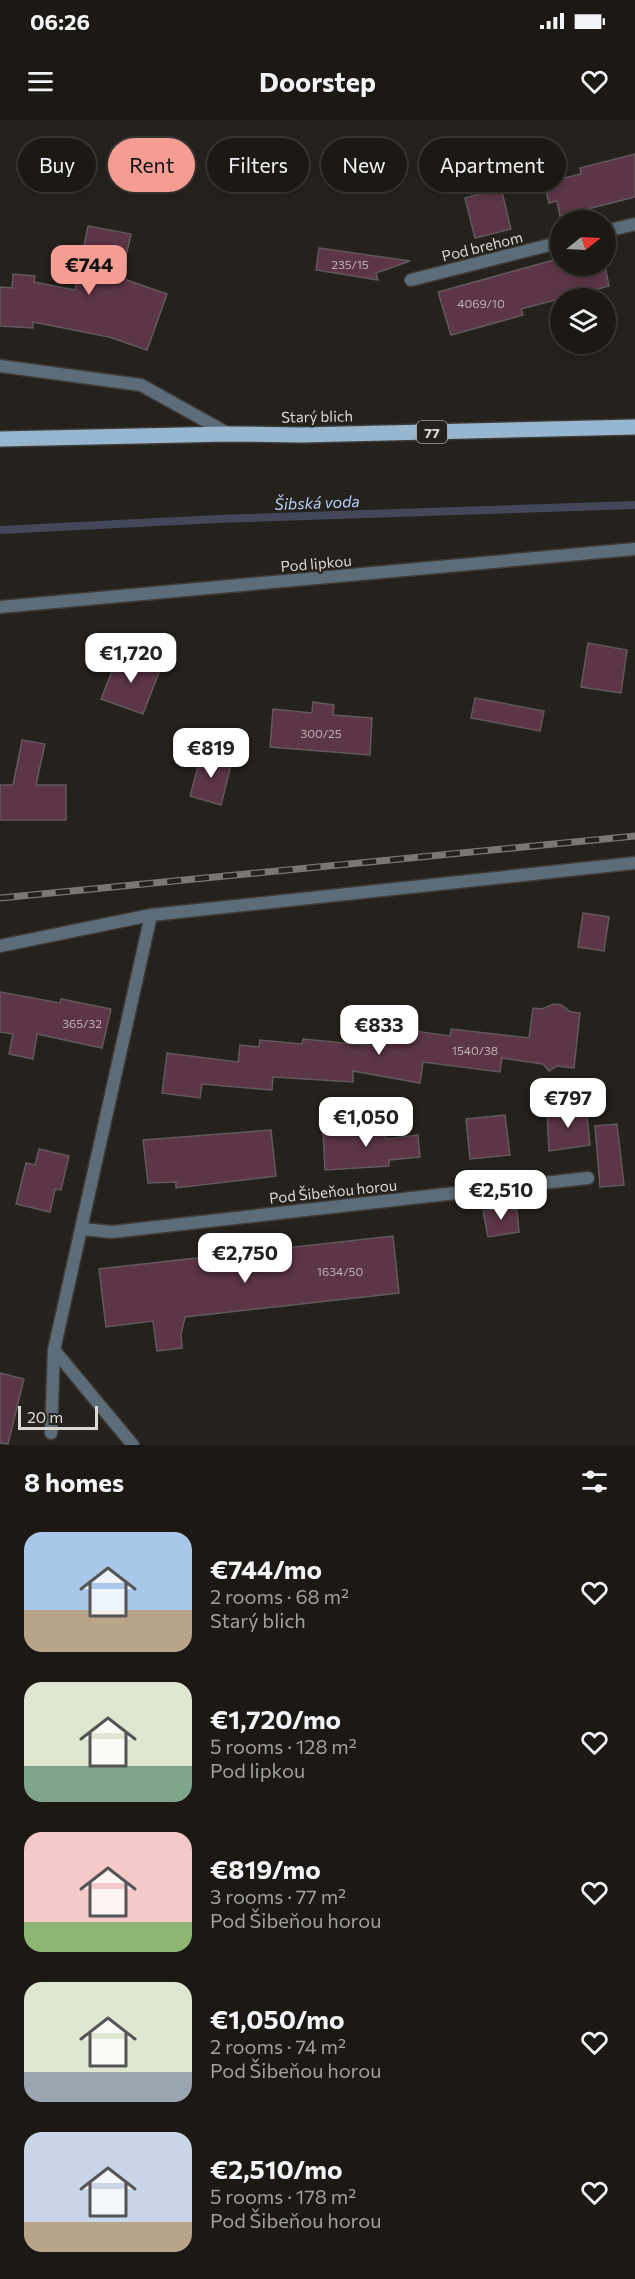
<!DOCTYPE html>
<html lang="en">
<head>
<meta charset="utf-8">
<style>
  :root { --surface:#1c1915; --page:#292622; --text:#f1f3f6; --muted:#a0a0a0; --line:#3a3834; --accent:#f59c93 }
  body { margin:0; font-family:Commissioner,sans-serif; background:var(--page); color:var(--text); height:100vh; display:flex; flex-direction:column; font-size:22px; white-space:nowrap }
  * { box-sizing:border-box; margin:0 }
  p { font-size:20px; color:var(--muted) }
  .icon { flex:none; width:33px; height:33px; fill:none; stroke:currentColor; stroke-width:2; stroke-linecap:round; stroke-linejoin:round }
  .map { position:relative; height:1325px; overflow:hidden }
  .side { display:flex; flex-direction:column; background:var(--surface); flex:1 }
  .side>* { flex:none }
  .top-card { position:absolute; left:18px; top:18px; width:600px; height:54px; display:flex; gap:12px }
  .needle { width:39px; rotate:72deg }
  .buttons { position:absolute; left:550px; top:90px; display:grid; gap:12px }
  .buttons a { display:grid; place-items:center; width:66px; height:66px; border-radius:50%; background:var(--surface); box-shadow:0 3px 9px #0003,0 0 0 2px var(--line); font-size:30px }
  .scale { position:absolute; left:18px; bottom:15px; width:80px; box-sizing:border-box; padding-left:6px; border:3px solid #dbd9d5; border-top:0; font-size:16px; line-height:21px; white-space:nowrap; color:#dbd9d5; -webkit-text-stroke:4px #25211c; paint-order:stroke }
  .price { position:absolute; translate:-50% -51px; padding:0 14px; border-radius:12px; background:#fff; color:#222; font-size:20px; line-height:39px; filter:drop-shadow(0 2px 3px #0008) }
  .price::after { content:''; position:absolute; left:50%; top:36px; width:18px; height:14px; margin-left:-9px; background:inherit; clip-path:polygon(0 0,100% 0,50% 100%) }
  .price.on { background:var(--accent); color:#111 }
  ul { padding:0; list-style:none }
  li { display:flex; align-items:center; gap:18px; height:150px; padding:0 24px }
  li span { display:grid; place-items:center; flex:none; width:168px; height:120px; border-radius:18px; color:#555 }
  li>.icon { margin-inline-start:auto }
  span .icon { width:72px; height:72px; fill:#fffc; stroke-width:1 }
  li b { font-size:26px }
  h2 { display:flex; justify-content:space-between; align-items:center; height:72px; padding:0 24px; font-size:26px }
  .pill { padding:0 21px; border-radius:27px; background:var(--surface); box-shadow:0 3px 9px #0003,0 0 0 2px var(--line); font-size:21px; line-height:54px }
  .pill.on { background:var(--accent); color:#111 }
  .status { display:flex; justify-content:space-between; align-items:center; height:42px; padding:0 30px; background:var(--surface); direction:ltr }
  .status svg { height:16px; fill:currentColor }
  header { display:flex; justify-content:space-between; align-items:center; height:78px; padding:0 24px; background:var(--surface); font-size:27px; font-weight:700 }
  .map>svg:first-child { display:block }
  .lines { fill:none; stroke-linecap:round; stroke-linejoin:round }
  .stream { stroke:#42485a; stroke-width:8 }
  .building { fill:#5c3546; stroke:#61595c; stroke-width:1.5 }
  .lane-casing { stroke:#3e3b36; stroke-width:15 }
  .street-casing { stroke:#3e3b36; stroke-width:15 }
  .primary-casing { stroke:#3e3b36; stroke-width:18 }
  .lane { stroke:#5d6c79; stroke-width:12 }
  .street { stroke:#5d6c79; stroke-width:12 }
  .primary { stroke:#97b7d1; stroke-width:15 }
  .rail-casing { stroke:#7b7873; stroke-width:7 }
  .rail { stroke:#25211c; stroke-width:4.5; stroke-dasharray:14; stroke-linecap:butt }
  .labels { text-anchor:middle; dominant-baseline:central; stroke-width:4.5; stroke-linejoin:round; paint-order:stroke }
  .number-label { font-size:12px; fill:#bbb0b1 }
  .shield { fill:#25211c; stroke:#a4a29e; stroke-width:1.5 }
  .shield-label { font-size:14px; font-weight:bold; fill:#dbd9d5 }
  .street-label { font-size:15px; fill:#dbd9d5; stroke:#25211c }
  .water-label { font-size:16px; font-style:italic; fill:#b3d0fe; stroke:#25211c }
</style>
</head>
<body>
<div class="status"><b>06:26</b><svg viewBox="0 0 49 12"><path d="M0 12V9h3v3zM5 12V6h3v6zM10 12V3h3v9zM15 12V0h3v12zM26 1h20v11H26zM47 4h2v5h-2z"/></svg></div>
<header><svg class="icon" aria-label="menu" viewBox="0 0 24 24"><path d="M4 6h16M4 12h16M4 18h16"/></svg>Doorstep<svg class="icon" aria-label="heart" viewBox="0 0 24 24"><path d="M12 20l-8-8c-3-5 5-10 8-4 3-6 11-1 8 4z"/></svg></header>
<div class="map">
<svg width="635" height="1325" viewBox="0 0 635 1325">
  <rect width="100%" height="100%" fill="#25211c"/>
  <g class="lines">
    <path class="stream" d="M0,410L217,399L635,385"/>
  </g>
  <g class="building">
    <path d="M635,34V77L560,96L557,81L549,83L544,63L581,54L580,48Z"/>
    <path d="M531,35L539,65L512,72L504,42Z"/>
    <path d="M501,68L511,109L475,118L465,78Z"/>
    <path d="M88,106L131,114L121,158L167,174L147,230L109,217L33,202V208L0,206V167L12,168L13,154L35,156L34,162L75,170Z"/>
    <path d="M319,128L410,141L376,153L378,160L316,150Z"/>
    <path d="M561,138V146H605L609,166L521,189L523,195L451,215L438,172Z"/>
    <path d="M588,523L627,530L621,573L581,567Z"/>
    <path d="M119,534L160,550L143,594L101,579Z"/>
    <path d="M475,578L544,591L540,611L471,598Z"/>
    <path d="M313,582L334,585L333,595L372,598L370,635L270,627L273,589L312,593Z"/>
    <path d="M22,620L45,624L36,665H66V700H0V665H13Z"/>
    <path d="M202,632L232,641L221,685L190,676Z"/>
    <path d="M583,793L609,797L604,831L578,827Z"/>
    <path d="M0,872L60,883L61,879L111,889L102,928L37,914L33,939L9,934L13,914L0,912Z"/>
    <path d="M554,884L561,885L571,892L580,893L574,948L557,946L549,951L543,944L502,938L500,952L423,942L420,963L353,951V962L273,957L272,970L202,964L200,978L162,973L167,933L238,942L240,925L259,927L260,920L302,924L303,919L377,926L380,906L450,916L451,909L529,918L533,888L542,889Z"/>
    <path d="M586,987L590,1025L549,1031L547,991Z"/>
    <path d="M505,995L510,1035L470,1039L466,999Z"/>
    <path d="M385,1004L386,1019L418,1015L420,1037L389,1040V1046L325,1050L323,1013L338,1011L337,1008Z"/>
    <path d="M617,1004L624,1065L600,1067L595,1006Z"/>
    <path d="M271,1010L276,1056L176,1068V1062L148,1063L143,1020Z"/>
    <path d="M39,1029L69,1036L61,1070L55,1069L50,1092L16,1084L26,1043L35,1045Z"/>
    <path d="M511,1086L512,1090H517L519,1112L488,1117L483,1091Z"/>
    <path d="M393,1116L399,1173L185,1197L181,1214L182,1228L157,1231L153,1201L106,1207L99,1149Z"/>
    <path d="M0,1253L24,1259L8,1324L0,1323Z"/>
  </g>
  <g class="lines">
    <g class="lane-casing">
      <g id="lane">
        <path d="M0,246L141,265L229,314"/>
        <path d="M54,1230L133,1325"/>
      </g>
    </g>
    <g class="street-casing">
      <g id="street">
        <path d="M606,111L635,104"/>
        <path d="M411,160L561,122"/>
        <path d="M0,487L635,429"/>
        <path d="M0,826L151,795L635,743"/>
        <path d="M82,1109L112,1112L588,1058"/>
        <path d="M51,1313L54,1230L151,795"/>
      </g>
    </g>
    <g class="primary-casing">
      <path id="primary" d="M0,319L229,314L302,315L635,307"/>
    </g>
    <use href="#lane" class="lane"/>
    <use href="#street" class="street"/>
    <use href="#primary" class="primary"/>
    <g class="rail-casing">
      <path id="rail" d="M0,778L635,716"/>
    </g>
    <use href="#rail" class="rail"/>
  </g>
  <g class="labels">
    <g class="number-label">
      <text x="350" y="144">235/15</text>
      <text x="481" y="183">4069/10</text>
      <text x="321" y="613">300/25</text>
      <text x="82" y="903">365/32</text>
      <text x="475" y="930">1540/38</text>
      <text x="340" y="1151">1634/50</text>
    </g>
    <rect class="shield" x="417" y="301" width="30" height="22" rx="4.5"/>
    <g class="shield-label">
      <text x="432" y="312">77</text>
    </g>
    <g class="street-label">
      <text transform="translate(482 126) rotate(-14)">Pod brehom</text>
      <text transform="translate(317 296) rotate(-1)">Starý blich</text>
      <text transform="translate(316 443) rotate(-5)">Pod lipkou</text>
      <text transform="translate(333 1071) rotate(-6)">Pod Šibeňou horou</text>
    </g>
    <g class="water-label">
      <text transform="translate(317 382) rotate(-2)">Šibská voda</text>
    </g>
  </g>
</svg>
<div class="buttons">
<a><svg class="needle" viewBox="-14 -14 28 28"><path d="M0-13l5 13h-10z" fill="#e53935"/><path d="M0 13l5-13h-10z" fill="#a0a0a0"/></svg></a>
<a><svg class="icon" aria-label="layers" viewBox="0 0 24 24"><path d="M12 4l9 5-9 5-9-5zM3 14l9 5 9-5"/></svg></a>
</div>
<div class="scale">20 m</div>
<b class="price on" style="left:89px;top:176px">€744</b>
<b class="price" style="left:131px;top:564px">€1,720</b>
<b class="price" style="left:211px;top:659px">€819</b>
<b class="price" style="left:379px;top:936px">€833</b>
<b class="price" style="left:568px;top:1009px">€797</b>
<b class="price" style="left:366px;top:1028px">€1,050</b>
<b class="price" style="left:501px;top:1101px">€2,510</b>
<b class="price" style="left:245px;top:1164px">€2,750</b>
<div class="top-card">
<a class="pill">Buy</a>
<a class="pill on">Rent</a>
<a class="pill">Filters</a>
<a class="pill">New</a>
<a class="pill">Apartment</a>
</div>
</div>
<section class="side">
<h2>8 homes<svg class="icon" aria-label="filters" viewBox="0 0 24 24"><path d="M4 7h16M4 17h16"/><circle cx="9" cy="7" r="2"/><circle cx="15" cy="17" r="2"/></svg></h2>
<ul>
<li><span style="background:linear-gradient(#a9c7e8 65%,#b9a48a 0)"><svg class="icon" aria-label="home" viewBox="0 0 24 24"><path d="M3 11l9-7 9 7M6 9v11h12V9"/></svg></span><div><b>€744/mo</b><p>2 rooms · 68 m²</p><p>Starý blich</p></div><svg class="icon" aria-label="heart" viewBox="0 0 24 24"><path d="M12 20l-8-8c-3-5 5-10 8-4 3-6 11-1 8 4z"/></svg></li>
<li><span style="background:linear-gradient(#dfe7d0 70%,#7fa58c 0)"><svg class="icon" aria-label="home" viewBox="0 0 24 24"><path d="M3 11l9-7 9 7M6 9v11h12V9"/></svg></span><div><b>€1,720/mo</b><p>5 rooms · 128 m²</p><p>Pod lipkou</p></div><svg class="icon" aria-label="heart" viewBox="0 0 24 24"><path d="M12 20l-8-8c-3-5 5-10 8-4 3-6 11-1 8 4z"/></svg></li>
<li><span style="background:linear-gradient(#f6c9c9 75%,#8fb573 0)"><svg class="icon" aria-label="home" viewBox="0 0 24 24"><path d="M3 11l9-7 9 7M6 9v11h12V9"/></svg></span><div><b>€819/mo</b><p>3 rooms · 77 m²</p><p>Pod Šibeňou horou</p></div><svg class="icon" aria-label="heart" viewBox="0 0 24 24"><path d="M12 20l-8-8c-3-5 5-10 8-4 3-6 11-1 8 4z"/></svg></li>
<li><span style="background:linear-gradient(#dfe7d0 75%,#9aa5b1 0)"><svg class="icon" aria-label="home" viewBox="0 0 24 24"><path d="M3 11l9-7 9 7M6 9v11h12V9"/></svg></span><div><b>€1,050/mo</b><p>2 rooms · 74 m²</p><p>Pod Šibeňou horou</p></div><svg class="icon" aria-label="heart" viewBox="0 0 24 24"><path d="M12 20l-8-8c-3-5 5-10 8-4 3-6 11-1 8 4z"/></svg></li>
<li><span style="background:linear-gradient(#c9d6e8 75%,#b9a48a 0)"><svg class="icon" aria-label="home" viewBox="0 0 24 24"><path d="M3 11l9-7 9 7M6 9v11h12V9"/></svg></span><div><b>€2,510/mo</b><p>5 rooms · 178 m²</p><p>Pod Šibeňou horou</p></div><svg class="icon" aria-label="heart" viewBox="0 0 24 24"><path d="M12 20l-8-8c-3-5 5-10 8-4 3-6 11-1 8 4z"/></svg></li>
</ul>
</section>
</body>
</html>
